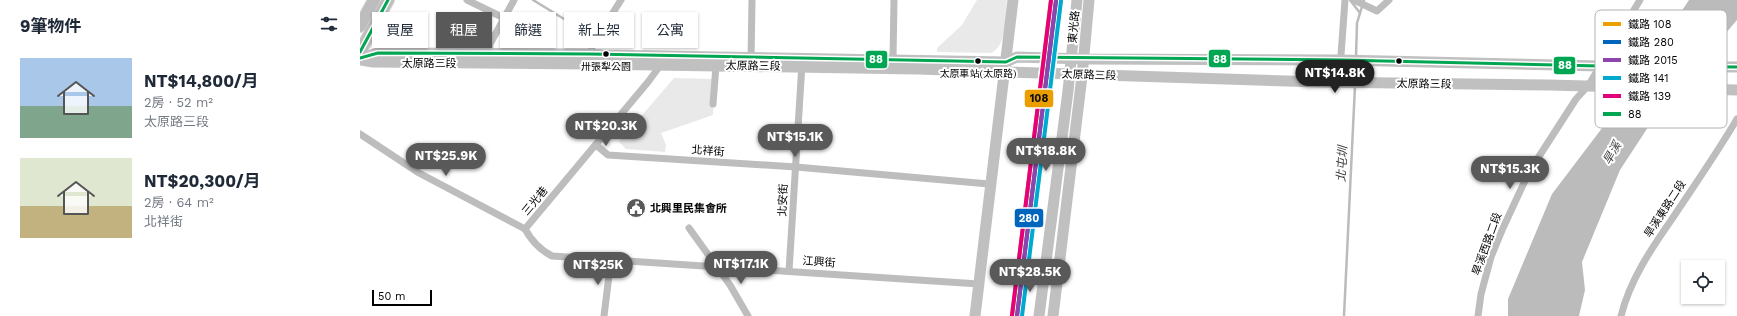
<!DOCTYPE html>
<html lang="zh-TW">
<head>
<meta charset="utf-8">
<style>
  :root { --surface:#fff; --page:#f6f6f7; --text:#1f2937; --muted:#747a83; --accent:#595959 }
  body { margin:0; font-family:"Work Sans","Noto Sans TC",sans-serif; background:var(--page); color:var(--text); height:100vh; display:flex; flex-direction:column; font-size:15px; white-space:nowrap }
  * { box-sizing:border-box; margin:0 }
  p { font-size:13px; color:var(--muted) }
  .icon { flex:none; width:22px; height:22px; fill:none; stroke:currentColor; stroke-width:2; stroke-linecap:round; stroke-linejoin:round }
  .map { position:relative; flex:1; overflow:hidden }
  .details { display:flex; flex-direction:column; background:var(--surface); width:360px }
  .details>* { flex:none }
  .guide { position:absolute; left:12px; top:12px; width:380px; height:36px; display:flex; gap:8px }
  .controls { position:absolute; left:1321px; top:260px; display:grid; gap:8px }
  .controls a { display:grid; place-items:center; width:44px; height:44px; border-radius:0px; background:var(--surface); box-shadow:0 1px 3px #0004; font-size:20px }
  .scale { position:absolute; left:12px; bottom:10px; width:60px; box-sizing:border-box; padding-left:4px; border:2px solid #000; border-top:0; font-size:11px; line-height:14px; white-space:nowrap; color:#000; -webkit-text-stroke:3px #fff; paint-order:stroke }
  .price { position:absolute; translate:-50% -34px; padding:0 9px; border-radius:14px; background:var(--accent); color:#fff; font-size:13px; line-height:26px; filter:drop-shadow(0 1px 2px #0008) }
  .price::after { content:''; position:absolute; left:50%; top:24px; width:12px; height:9px; margin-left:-6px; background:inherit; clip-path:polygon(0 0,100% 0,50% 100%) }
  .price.active { background:#222; color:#fff }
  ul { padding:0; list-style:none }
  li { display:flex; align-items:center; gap:12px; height:100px; padding:0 20px }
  li span { display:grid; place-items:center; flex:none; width:112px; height:80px; border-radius:0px; color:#555 }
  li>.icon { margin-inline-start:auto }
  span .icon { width:48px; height:48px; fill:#fffc; stroke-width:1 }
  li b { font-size:17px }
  h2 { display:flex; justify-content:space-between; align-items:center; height:48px; padding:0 20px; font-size:17px }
  .chip { padding:0 14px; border-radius:0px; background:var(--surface); box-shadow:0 1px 3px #0004; font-size:14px; line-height:36px }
  .chip.active { background:var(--accent); color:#fff }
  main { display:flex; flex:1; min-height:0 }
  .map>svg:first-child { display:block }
  .green { fill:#e9e9e9 }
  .water { fill:#bbb }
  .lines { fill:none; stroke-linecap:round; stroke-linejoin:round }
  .stream { stroke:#bbb; stroke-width:2.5 }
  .primary-casing { stroke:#dbdbdb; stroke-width:14 }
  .street { stroke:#bdbdbd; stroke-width:7 }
  .secondary { stroke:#c0c0c0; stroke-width:11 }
  .primary { stroke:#bdbdbd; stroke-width:12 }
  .bus-1-casing { stroke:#fff; stroke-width:6 }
  .bus-1 { stroke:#00a651; stroke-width:3 }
  .rail-1-casing { stroke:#fff; stroke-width:7 }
  .rail-2-casing { stroke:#fff; stroke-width:7 }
  .rail-3-casing { stroke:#fff; stroke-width:7 }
  .rail-4-casing { stroke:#fff; stroke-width:7 }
  .rail-5-casing { stroke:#fff; stroke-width:7 }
  .rail-1 { stroke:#eb9e00; stroke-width:4 }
  .rail-2 { stroke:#0065bd; stroke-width:4 }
  .rail-3 { stroke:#8e44ad; stroke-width:4 }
  .rail-4 { stroke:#00a9ce; stroke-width:4 }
  .rail-5 { stroke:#e5007d; stroke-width:4 }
  .bus-dot { fill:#000; stroke:#fff; stroke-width:1.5 }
  .labels { text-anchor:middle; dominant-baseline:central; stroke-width:4; stroke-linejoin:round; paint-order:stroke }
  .bus-label { font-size:10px; fill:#000; stroke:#fff }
  .street-label { font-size:11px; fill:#000; stroke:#fff }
  .poi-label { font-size:11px; font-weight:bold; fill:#000; stroke:#fff; text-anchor:start }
  .water-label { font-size:12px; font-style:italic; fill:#3f3f3f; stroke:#fff }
  .key { fill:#fff; stroke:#b2b2b2; stroke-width:1 }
  .key-label { font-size:11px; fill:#000 }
  .line-badge { stroke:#fff; stroke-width:1.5 }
  .badge-label { font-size:11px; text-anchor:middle; font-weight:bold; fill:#fff }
  .pale-badge-label { font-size:11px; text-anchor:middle; font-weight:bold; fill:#111 }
</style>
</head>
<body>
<main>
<section class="details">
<h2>9筆物件<svg class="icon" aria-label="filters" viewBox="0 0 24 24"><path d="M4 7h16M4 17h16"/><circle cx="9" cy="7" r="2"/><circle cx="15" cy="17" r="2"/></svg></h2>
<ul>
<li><span style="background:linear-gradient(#a9c7e8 60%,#7fa58c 0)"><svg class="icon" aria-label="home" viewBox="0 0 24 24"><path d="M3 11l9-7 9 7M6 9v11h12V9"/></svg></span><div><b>NT$14,800/月</b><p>2房 · 52 m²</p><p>太原路三段</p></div></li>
<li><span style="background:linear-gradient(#dfe7d0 60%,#c2b280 0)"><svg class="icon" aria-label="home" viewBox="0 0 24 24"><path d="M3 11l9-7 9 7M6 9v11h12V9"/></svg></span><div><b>NT$20,300/月</b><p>2房 · 64 m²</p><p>北祥街</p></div></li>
</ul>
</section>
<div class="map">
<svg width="1377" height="316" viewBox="0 0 1377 316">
  <rect width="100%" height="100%" fill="#fff"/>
  <g class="green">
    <path d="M617,0H647C645,17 648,45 631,53L577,52V48L602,25Z"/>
    <path d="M314,78L355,79L353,115L301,133L306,145L305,152L266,149L259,142Z"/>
  </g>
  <path class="water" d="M1329,0H1377V20L1296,115L1260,170L1222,262L1225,290L1219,316H1148V299L1192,194L1255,111Z"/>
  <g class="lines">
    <g class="stream">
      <path d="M173,0L209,22L218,44"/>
      <path d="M990,0L1000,13"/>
      <path d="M996,57L997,23L1004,0"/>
      <path d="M995,79L996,64"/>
      <path d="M984,316L995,86"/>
    </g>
    <g class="primary-casing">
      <g id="primary">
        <path d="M0,26L14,0"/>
        <path d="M0,52L28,0"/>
      </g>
    </g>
    <g class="street">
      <path d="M107,0L144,18"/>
      <path d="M994,0L1017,11L1029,0"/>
      <path d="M129,54L130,44L154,0"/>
      <path d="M230,57L232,46L261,0"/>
      <path d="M533,59L534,0"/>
      <path d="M391,62L392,0"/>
      <path d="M979,82L985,0"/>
      <path d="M353,104L356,66"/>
      <path d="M0,134L59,173L165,229"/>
      <path d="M236,145L248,155L436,167L629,184"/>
      <path d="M329,228L370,285L388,316"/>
      <path d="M165,229C171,240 180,250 192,256L619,284"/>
      <path d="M165,229L288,82L302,63"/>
      <path d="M429,271L442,64"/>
      <path d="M244,316L251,259"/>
      <path d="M1118,316L1121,294L1131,257L1143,228L1169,172L1216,99L1228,86L1280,0"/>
      <path d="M1261,316C1270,280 1291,249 1312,219C1334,186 1357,153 1377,119"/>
    </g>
    <g class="secondary">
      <path d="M0,58L18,53L230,54L243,55L646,62L657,57L724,59L980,60L1240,66L1377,67"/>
      <path d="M0,60L13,62L230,64L558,69L960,82L1189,85L1377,90"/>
      <path d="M615,316L653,0"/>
      <path d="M679,316L708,91L717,0"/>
      <path d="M693,316L722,76L729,0"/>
    </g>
    <use href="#primary" class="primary"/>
    <g class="bus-1-casing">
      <g id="bus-1">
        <path d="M0,52L28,0"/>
        <path d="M0,58L18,53L230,54L646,62L657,57L980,60L1240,66L1377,67"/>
      </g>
    </g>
    <use href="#bus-1" class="bus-1"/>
    <g class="rail-1-casing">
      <path id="rail-1" d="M652,316L691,0"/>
    </g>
    <g class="rail-2-casing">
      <path id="rail-2" d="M657,316L696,1"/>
    </g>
    <g class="rail-3-casing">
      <path id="rail-3" d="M657,316L696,0"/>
    </g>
    <g class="rail-4-casing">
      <path id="rail-4" d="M662,316L701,1"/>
    </g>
    <g class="rail-5-casing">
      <path id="rail-5" d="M652,315L691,0"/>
    </g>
    <use href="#rail-1" class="rail-1"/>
    <use href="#rail-2" class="rail-2"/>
    <use href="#rail-3" class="rail-3"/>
    <use href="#rail-4" class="rail-4"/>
    <use href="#rail-5" class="rail-5"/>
  </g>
  <defs>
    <g id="civic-disc" transform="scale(1)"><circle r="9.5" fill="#595959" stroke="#fff"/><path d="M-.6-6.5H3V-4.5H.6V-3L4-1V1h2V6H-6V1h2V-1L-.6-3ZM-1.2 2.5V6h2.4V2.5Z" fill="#fff"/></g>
  </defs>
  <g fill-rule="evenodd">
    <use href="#civic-disc" x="276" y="208"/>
  </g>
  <g class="bus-dot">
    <circle cx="246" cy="54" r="3.5"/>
    <circle cx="618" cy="61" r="3.5"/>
    <circle cx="1039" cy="61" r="3.5"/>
  </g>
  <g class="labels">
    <g class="bus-label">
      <text x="246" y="66">卅張犁公園</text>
      <text x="618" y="73">太原車站(太原路)</text>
    </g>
    <g class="street-label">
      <text transform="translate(714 27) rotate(-85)">東光路</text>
      <text x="69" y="63">太原路三段</text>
      <text transform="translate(393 66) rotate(1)">太原路三段</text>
      <text transform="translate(729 75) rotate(2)">太原路三段</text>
      <text transform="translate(1064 84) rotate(1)">太原路三段</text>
      <text transform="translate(348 151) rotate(4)">北祥街</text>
      <text transform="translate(423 200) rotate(-87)">北安街</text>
      <text transform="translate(175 201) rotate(-50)">三光巷</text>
      <text transform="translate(1305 209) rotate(-57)">旱溪東路二段</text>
      <text transform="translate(1127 244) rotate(-70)">旱溪西路二段</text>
      <text transform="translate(459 262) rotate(4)">江興街</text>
    </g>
    <g class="poi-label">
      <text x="290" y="208">北興里民集會所</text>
    </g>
    <g class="water-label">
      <text transform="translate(1252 153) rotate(-60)">旱溪</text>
      <text transform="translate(982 164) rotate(-87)">北屯圳</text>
    </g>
  </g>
  <rect x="1235" y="10" width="132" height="118" rx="6" class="key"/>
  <rect x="1243" y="22" width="18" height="4" fill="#eb9e00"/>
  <rect x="1243" y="40" width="18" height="4" fill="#0065bd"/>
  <rect x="1243" y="58" width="18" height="4" fill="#8e44ad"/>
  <rect x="1243" y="76" width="18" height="4" fill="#00a9ce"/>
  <rect x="1243" y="94" width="18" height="4" fill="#e5007d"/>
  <rect x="1243" y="112" width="18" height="4" fill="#00a651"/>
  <g class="key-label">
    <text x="1268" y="28">鐵路 108</text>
    <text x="1268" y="46">鐵路 280</text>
    <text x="1268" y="64">鐵路 2015</text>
    <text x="1268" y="82">鐵路 141</text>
    <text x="1268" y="100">鐵路 139</text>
    <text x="1268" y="118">88</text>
  </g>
  <g class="line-badge">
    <rect x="848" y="49" width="23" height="19" rx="4" fill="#00a651"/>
    <rect x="505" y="50" width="23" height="19" rx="4" fill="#00a651"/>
    <rect x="1193" y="56" width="23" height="19" rx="4" fill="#00a651"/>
    <rect x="664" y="89" width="30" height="19" rx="4" fill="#eb9e00"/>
    <rect x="654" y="208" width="30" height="20" rx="4" fill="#0065bd"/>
  </g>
  <g class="badge-label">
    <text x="860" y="63">88</text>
    <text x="516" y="63">88</text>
    <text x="1205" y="69">88</text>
    <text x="669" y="222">280</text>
  </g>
  <g class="pale-badge-label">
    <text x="679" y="102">108</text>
  </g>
</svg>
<div class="controls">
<a><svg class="icon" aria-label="locate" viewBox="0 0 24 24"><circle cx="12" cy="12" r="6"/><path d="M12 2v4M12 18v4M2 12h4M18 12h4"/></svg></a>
</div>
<div class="scale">50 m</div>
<b class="price active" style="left:975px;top:94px">NT$14.8K</b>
<b class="price" style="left:246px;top:147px">NT$20.3K</b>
<b class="price" style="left:435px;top:158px">NT$15.1K</b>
<b class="price" style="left:686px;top:172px">NT$18.8K</b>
<b class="price" style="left:86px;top:177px">NT$25.9K</b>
<b class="price" style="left:1150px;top:190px">NT$15.3K</b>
<b class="price" style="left:381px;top:285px">NT$17.1K</b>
<b class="price" style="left:238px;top:286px">NT$25K</b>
<b class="price" style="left:670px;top:293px">NT$28.5K</b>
<div class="guide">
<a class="chip">買屋</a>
<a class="chip active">租屋</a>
<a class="chip">篩選</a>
<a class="chip">新上架</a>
<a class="chip">公寓</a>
</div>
</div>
</main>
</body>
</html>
